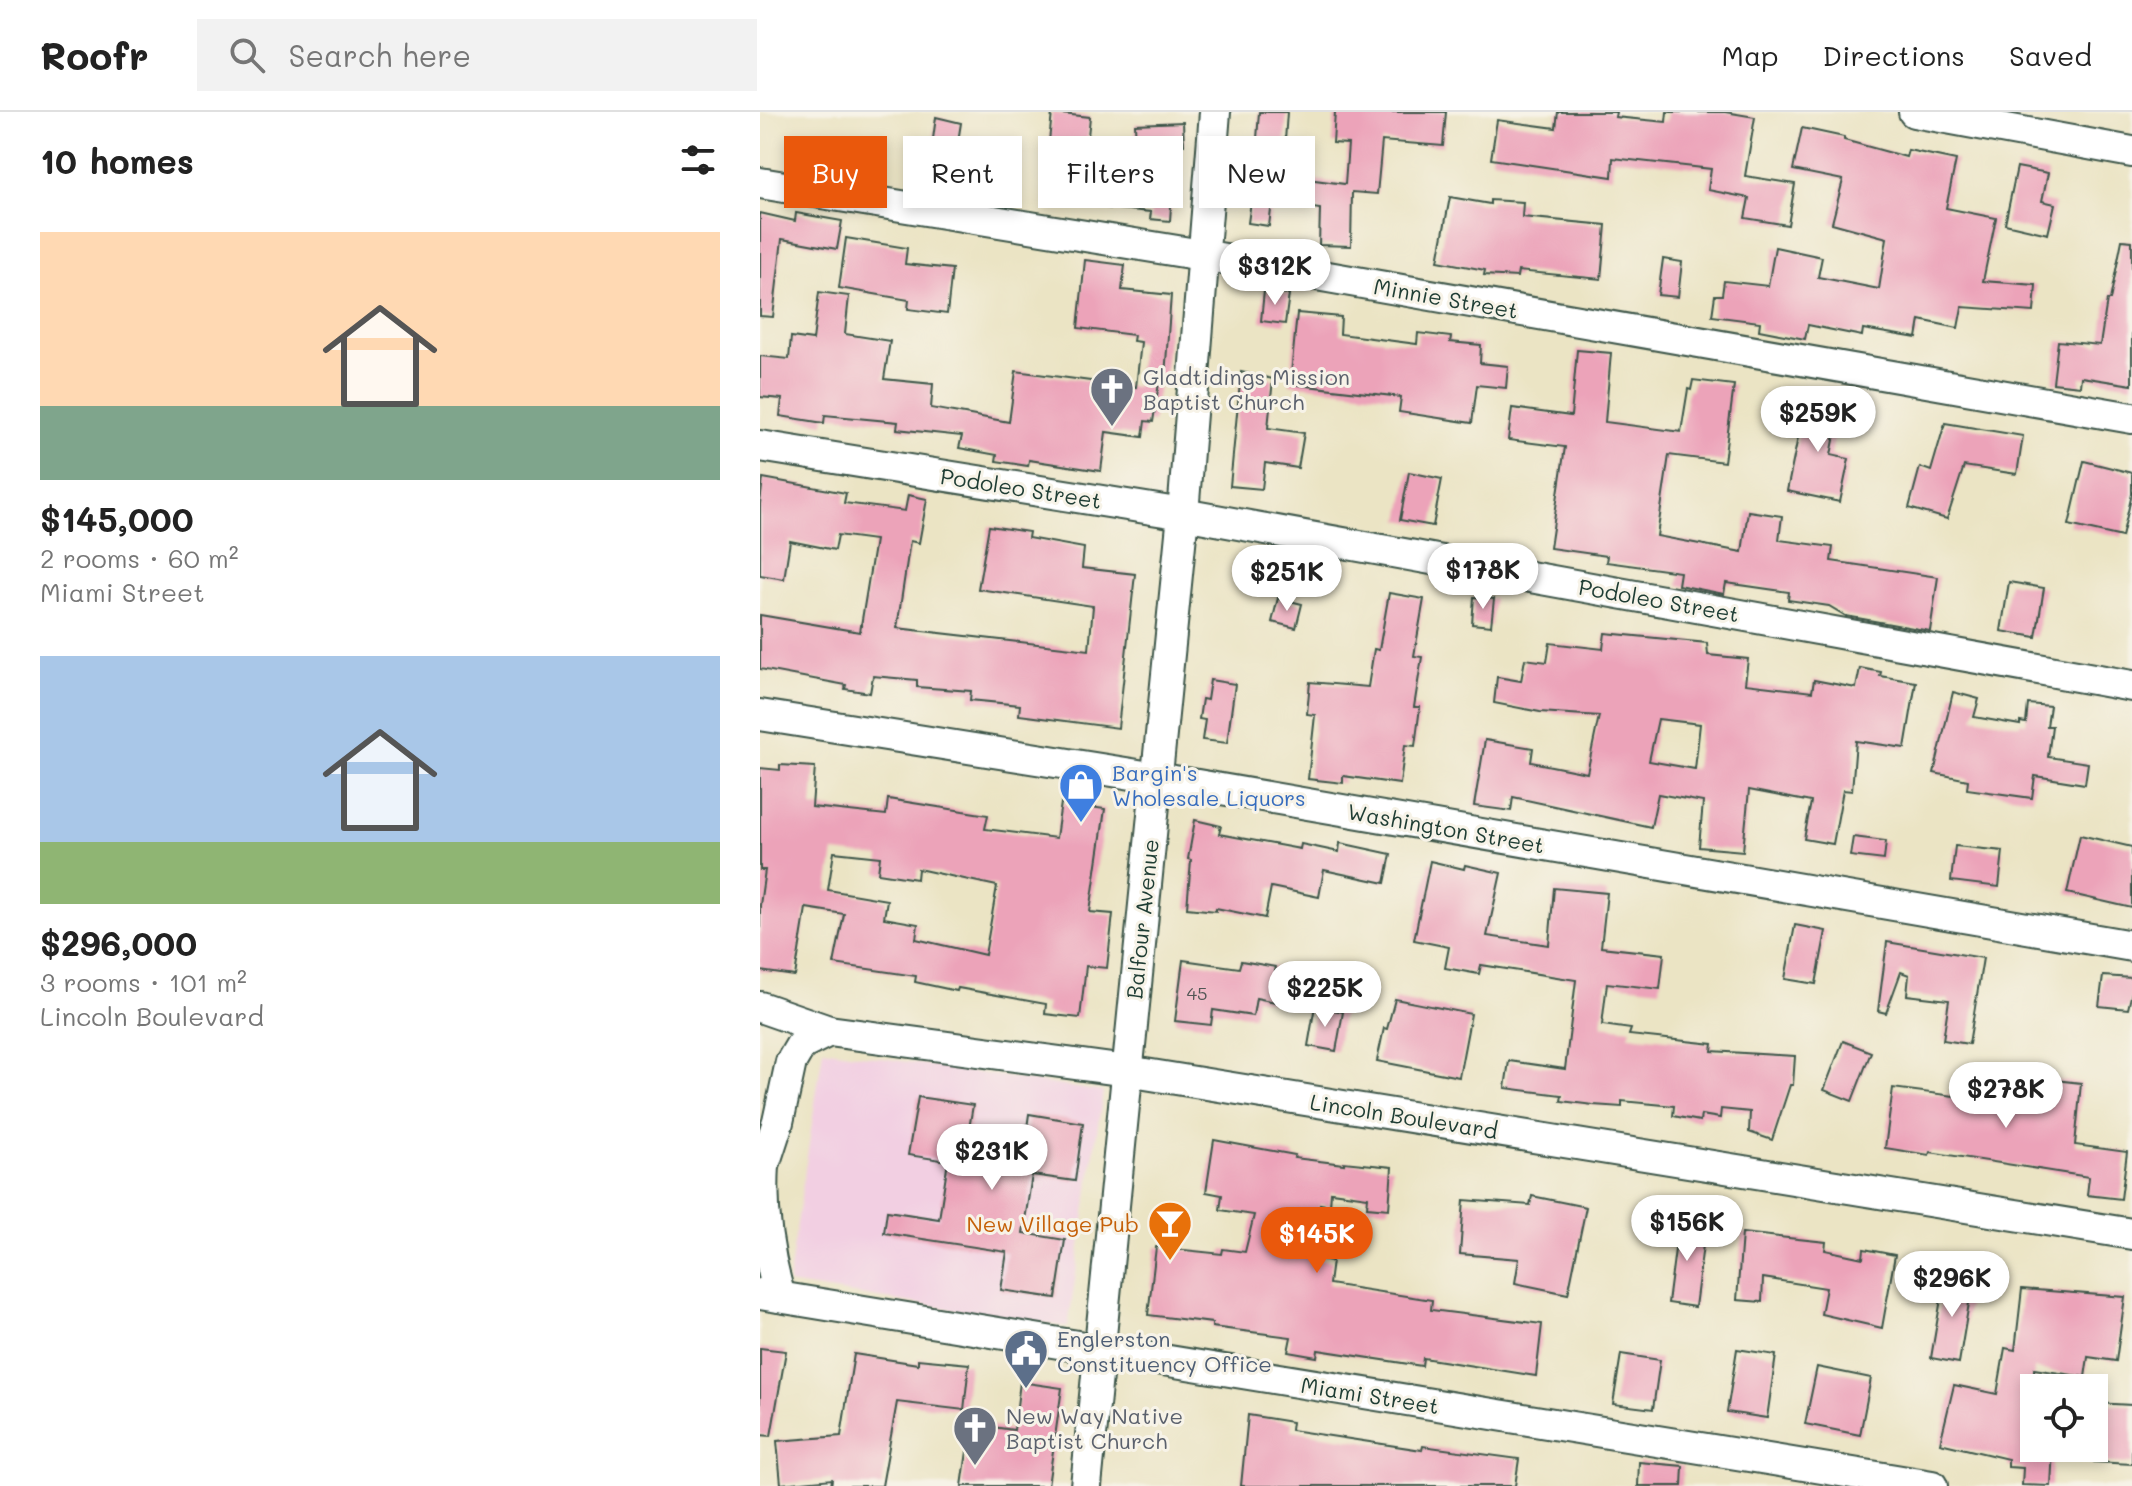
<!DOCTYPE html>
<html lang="en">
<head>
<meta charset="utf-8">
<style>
  :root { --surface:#fff; --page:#f2f2f2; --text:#222; --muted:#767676; --line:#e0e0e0; --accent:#ea580c }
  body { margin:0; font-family:Mali,sans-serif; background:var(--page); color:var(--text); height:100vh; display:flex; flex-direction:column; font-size:30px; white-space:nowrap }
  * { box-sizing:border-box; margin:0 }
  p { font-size:26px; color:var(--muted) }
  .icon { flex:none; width:44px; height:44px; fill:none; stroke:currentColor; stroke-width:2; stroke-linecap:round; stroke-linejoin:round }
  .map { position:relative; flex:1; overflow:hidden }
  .details { display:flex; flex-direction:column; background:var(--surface); width:760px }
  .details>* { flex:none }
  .hud { position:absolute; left:24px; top:24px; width:760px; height:72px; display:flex; gap:16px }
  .fabs { position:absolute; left:1260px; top:1262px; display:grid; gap:16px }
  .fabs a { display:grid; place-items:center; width:88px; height:88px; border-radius:0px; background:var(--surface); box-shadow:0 4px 12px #0003; font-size:40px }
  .price { position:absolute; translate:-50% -68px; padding:0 18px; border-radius:28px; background:#fff; color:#222; font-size:26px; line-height:52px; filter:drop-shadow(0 2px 4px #0008) }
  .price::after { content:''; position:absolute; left:50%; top:48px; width:24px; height:18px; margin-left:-12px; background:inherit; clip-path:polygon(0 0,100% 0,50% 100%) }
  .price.selected { background:var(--accent); color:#fff }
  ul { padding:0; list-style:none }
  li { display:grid; align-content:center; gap:16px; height:424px; padding:0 40px }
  li span { display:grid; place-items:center; height:248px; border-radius:0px; color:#555 }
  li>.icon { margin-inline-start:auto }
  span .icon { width:144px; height:144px; fill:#fffc; stroke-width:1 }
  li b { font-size:34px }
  h2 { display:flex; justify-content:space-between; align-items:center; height:96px; padding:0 40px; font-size:34px }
  .pill { padding:0 28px; border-radius:0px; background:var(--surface); box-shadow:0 4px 12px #0003; font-size:28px; line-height:72px }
  .pill.selected { background:var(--accent); color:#fff }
  header { display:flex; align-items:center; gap:48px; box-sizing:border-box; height:112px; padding:0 40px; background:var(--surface); border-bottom:2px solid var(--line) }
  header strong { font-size:38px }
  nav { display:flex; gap:44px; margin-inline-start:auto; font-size:28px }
  .search { width:560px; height:72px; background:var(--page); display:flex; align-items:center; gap:20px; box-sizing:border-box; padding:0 28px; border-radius:0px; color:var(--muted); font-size:30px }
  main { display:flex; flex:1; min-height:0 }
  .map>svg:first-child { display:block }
  .built { fill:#f2cfe2 }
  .building { fill:#eca3b9; fill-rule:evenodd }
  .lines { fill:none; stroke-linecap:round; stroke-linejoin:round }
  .minor-casing { stroke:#3e564a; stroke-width:34 }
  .minor { stroke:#fff; stroke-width:30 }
  .labels { text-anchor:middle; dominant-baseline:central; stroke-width:6; stroke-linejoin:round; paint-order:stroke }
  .number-label { font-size:18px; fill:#525655 }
  .street-label { font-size:22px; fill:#1f3d34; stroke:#f7f3e8 }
  .worship-label { font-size:22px; fill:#5b616d; stroke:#f7f3e8; text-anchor:start }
  .shop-label { font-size:22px; fill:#366cbe; stroke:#f7f3e8; text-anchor:start }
  .food-label { font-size:22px; fill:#c56008; stroke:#f7f3e8; text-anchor:end }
  .service-label { font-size:22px; fill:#4e5e75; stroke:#f7f3e8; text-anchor:start }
</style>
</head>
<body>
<header>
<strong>Roofr</strong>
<div class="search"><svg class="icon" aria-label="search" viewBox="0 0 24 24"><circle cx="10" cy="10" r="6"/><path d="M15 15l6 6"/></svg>Search here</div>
<nav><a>Map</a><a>Directions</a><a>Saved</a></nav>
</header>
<main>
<section class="details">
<h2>10 homes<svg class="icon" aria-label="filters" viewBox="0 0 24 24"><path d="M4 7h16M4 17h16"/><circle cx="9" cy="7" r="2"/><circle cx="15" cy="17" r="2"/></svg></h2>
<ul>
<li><span style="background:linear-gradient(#ffd9b3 70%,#7fa58c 0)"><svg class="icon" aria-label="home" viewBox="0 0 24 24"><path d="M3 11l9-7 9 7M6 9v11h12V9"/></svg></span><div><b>$145,000</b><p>2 rooms · 60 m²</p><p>Miami Street</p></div></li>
<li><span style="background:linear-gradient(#a9c7e8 75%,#8fb573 0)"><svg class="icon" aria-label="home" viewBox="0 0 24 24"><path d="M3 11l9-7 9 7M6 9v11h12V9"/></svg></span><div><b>$296,000</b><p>3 rooms · 101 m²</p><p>Lincoln Boulevard</p></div></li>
</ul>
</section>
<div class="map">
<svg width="1372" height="1374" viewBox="0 0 1372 1374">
  <rect width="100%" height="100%" fill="#f7f3e8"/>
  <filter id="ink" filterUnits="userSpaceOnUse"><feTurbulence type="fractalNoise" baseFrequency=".0125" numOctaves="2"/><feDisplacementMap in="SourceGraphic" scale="16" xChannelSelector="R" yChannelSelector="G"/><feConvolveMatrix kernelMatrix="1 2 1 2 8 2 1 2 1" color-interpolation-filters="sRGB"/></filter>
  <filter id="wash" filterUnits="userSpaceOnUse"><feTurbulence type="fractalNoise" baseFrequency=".006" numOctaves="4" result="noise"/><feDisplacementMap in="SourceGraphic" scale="32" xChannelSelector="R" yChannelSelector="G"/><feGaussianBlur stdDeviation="1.8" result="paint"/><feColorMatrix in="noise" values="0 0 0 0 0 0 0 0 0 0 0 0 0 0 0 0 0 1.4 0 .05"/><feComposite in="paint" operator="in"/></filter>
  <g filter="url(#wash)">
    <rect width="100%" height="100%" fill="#ebe4c4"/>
    <path class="built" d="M63,937L343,980L308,1215L28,1172Z"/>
    <g id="blocks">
      <g class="building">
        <path d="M499,0H527L525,29L497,27Z"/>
        <path d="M575,0H686L683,34L622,29L617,82L592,80L591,134L559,133L560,97L512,90L509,114L488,111L495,60L585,72L588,32L573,31Z"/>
        <path d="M798,0H856L855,5L906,10L907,0H965L995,5L985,64L1035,72L1028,113L985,106L989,86L948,78L951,57L853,46L852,65L731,47L737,8L796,16Z"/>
        <path d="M292,1L330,5L324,62L286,58Z"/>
        <path d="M176,5L201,11L193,60L169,56Z"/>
        <path d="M423,10L424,33H415L410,109L390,107L391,100L347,96L349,74L382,77V74L396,75L393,34H376L375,12Z"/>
        <path d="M1042,16L1084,25V28L1146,45L1148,38L1196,48L1186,96L1236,106L1223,169L1276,173L1274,200L1202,195L1198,216L1160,208L1157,226L1103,217L1102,224L1048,213L1045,227L999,218L1000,210L952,204L955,183H962L964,169L1008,174L1015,135L1062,145L1058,165L1119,177L1127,126L1072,111L1083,68L1033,58Z"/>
        <path d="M1257,55L1288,61L1282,89L1295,92L1288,122L1245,112Z"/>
        <path d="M690,85L730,92V88L763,90L762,105L846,113L841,167L758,159L757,165L724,163L725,158L678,149Z"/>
        <path d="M0,101L35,109L36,101L82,109L77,137L22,127L13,205L0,204Z"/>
        <path d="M86,126L147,136L145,152L192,157L187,202L148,197L149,188L79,176Z"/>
        <path d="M1362,128L1372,129V273L1321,265L1320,274L1293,271L1298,229L1340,233L1347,188H1350Z"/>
        <path d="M903,147L922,150L918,185L898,183Z"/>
        <path d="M325,148L365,153L362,178L411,183L405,264H400L393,310L385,309L383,325L346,320L341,359L269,348L268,354L236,349L237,343L199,336L202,324L137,317L138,310L65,303L64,311L20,304L22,287L0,285V244L29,247L31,225L53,228L59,180L89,184L85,222L130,229L124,267L173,272L171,296L249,310L256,259L376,275L381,230L373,229L374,223L318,216Z"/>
        <path d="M504,179L529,182L525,212L501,209Z"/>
        <path d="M537,201L581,205L580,222L657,232L658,221L691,225L690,230L721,233L720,251L748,254L746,276L717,273L712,311L639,300L641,285L530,272Z"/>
        <path d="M817,238L851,241L845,310L921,320L928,277L931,278L933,268L974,273L964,350L909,343L897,424L982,440L988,399L1022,404L1019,428L1073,435L1071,449L1178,465L1170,519L1086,504L1069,494L1028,488L1029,480L966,471L964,482L918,473L920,460L846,450L847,444L790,436L805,335L748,328L752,296L811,304Z"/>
        <path d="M481,260L513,267L508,316L544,321L538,356L505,351L502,377L470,374Z"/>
        <path d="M1046,286L1081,293L1071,343L1089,347L1080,390L1027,379Z"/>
        <path d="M1185,311L1263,324L1257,362L1204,354L1187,407L1149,396L1160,355L1171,359Z"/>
        <path d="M1324,349L1372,361V382L1362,425L1309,413Z"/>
        <path d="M649,360L682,367L673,414L640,408Z"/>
        <path d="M3,366L86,381L84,391L145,399L148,383L167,387L159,431L150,429L137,516L329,538L333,494L218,477L229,414L269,420L268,426L324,436L322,456L375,462L358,616L259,603L260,593L210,588L211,579L157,575V568L113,564L110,581L85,577L86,573L0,557V503L100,520L115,428L78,423L75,438L30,429L24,467L0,463V392Z"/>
        <path d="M1249,470L1284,476L1276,525L1241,519Z"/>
        <path d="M629,481L664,487L654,544L662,545L654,595H660L655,634L645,633L640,672L583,664V671L548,667L555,603L547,602L550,570L608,575L614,537L619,538Z"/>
        <path d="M714,485L734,487L731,514L712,512Z"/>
        <path d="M518,486L542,492L536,516L512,510Z"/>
        <path d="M845,521L947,531L948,543L988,547L985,572L1052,580L1054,568L1096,576L1100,556L1121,560L1120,564L1156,570L1145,636L1096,629L1092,679L1083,678L1073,732L1044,727L1051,690L989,678L983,739L939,735L943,690L898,682L891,715L753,685L751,699L714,694L725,628L773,636L771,650L827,661L839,604L780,600L734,591L737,565L761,569L765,547L787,550L790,531L843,537ZM898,607L940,612L935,657L889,649Z"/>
        <path d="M450,568L475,572L467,631L442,628L445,608L439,607L442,587L447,588Z"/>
        <path d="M1193,580L1219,587L1214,605L1260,613V610L1266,611L1268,592L1290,594L1287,614H1292L1288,645L1328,651L1325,672L1275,664L1272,686L1207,677L1208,668L1174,661Z"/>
        <path d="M20,653L55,655L52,695L126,703L128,687L228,703L225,717L296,726L301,691L345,697L330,800L353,802L347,856L326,854L320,906L285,902L286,892L198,876L197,879L155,870L156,864L74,852L84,802L46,796L35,864L0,859V793L5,758H0V656L20,658ZM74,740L120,745L118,761L157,767L158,757L237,774L225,843L156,827L158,812L124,806L127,788L68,778Z"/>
        <path d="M435,708L461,714L459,722L540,737L541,732L579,740L580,731L631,742L625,771L564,758L559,785L511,775L505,806L456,796V799L427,796L431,748L428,747Z"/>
        <path d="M1320,723L1372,735V796L1307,781Z"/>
        <path d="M1093,725L1126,729L1124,748L1090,744Z"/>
        <path d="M1195,734L1243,739L1239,775L1191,769Z"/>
        <path d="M670,749L704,757L705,753L741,761L727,824L789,833L794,776L847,781L841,835L904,842L900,877L847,871L842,913L871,917L869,923L953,932L952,939L1035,944L1033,973H1030L1012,1028L989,1020L990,1000L961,997L960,1006L941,1003L940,1009L913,1004L914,994L862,989V995L833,993L801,989L802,983L745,976L749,949L805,957L816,868L721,853L719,862L685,856L689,835L654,828Z"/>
        <path d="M1035,813L1066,819L1056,872L1025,867Z"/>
        <path d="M1127,830L1223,846L1209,932L1183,928L1189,888L1147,883L1149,863L1141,860L1126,901L1118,899Z"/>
        <path d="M423,848L479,856L481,849L516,855L515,859L535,862L530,893L496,886L493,904L453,898L451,913L415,909Z"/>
        <path d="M1343,864L1372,866V880L1368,897L1339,894Z"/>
        <path d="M635,887L711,902L699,965L617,949L624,916L627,917Z"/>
        <path d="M555,894L583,900L576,939L548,934Z"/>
        <path d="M1083,929L1111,940L1092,989L1064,978Z"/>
        <path d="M1249,963L1321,971L1315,1033L1367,1040L1361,1087L1327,1083L1329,1065L1170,1040L1169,1043L1125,1036L1133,976L1201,985L1203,975L1247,982Z"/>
        <path d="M158,985L213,993L206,1035L263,1044L269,1002L323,1011L315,1069L272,1063L263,1121L305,1128L296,1186L241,1178L247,1140L124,1121L127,1099L179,1107L188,1049L148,1043Z"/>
        <path d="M454,1028L535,1043L534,1046L584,1052V1050L632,1055L629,1097L607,1095L608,1085L571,1080L570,1094L560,1092L550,1145L572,1149L569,1172L672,1188L671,1198L782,1212L776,1264L663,1246L662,1254L558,1238L557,1245L528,1240L531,1225L452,1215V1211L388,1203L396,1135L462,1142L463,1137L485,1140L494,1103L460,1098L462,1083L446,1080Z"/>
        <path d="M772,1084L826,1095L808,1182L755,1171L759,1147L700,1142L704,1088L770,1093Z"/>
        <path d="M919,1107L946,1110L935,1195L908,1191Z"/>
        <path d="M982,1121L1066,1130L1065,1138L1103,1146L1104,1137L1135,1143L1122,1216L1061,1202L1066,1176L1003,1166L1002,1190L977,1188Z"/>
        <path d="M1185,1163L1213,1167L1199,1251L1171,1246Z"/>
        <path d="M1262,1177L1365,1185L1356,1249L1328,1245L1325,1265L1274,1257V1336H1293L1291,1374L1262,1373L1263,1356L1248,1355V1347L1180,1331L1194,1273L1237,1282L1245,1236L1255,1238Z"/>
        <path d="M0,1236L26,1239L11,1324L0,1323Z"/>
        <path d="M977,1237L1016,1243L1007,1306L967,1300Z"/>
        <path d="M94,1242L158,1252V1247L209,1252L204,1298L137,1290L122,1374H71L72,1367L21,1372L17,1329L81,1324Z"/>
        <path d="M861,1242L900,1248L893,1297L853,1292Z"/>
        <path d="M1057,1255L1111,1266L1100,1323L1045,1312Z"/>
        <path d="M260,1270L302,1276L288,1374H202L211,1312L254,1318Z"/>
        <path d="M1334,1291L1372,1293V1352L1334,1350Z"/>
        <path d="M488,1303L532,1310L531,1318L662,1338L663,1334L759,1347L755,1374H481Z"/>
        <path d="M879,1350L923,1354L922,1374H878Z"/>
      </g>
    </g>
  </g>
  <g filter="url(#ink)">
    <use href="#blocks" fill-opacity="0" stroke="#3e564a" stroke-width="2"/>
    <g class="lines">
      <g class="minor-casing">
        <g id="minor">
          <path d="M1154,0L1372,40"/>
          <path d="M0,71L442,143L1372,306"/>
          <path d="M0,334L423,402L1372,574"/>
          <path d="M0,603L397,666L1372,834"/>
          <path d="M0,895L69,919"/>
          <path d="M0,1052L4,1053L18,1010L31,950L41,933L69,919L367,959L1372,1122"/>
          <path d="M4,1053C1,1099 7,1141 20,1185"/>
          <path d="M0,1182L1172,1374"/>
          <path d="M326,1374L423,402L455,0"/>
        </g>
      </g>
      <use href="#minor" class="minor"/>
    </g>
  </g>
  <defs>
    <g id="church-pin" transform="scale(2.3)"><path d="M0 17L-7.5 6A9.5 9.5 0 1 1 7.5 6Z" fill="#6b7280" stroke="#f7f3e8"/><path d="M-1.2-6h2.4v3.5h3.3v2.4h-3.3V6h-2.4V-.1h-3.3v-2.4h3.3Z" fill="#fff"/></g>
    <g id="shop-pin" transform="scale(2.3)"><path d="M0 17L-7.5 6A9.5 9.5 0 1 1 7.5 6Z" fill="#3f7fe0" stroke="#f7f3e8"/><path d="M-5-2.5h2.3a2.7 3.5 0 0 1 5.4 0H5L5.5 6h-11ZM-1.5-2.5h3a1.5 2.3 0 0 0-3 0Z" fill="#fff"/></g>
    <g id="bar-pin" transform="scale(2.3)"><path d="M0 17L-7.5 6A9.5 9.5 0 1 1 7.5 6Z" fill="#e8710a" stroke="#f7f3e8"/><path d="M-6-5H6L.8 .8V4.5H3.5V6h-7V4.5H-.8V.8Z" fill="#fff"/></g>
    <g id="civic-pin" transform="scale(2.3)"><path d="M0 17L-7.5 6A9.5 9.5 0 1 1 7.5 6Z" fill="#5c6f8a" stroke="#f7f3e8"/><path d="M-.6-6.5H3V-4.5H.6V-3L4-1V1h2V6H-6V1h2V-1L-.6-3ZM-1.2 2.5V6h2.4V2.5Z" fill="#fff"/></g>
  </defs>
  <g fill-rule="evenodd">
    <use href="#church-pin" x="352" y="277"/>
    <use href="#shop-pin" x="321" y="673"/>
    <use href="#bar-pin" x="410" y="1111"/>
    <use href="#civic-pin" x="266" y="1239"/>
    <use href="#church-pin" x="215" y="1316"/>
  </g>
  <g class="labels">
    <g class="number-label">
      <text x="437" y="881">45</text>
    </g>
    <g class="street-label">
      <text transform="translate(686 186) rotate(10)">Minnie Street</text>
      <text transform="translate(261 376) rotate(9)">Podoleo Street</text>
      <text transform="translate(899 488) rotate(10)">Podoleo Street</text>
      <text transform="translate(686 716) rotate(10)">Washington Street</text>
      <text transform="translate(382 807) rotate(-84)">Balfour Avenue</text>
      <text transform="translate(644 1004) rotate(9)">Lincoln Boulevard</text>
      <text transform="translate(610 1283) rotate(9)">Miami Street</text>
    </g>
    <g class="worship-label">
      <text x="383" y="264">Gladtidings Mission<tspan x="383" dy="25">Baptist Church</tspan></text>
      <text x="246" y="1303">New Way Native<tspan x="246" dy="25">Baptist Church</tspan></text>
    </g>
    <g class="shop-label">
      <text x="352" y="660">Bargin's<tspan x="352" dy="25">Wholesale Liquors</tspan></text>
    </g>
    <g class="food-label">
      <text x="379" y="1111">New Village Pub</text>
    </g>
    <g class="service-label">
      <text x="297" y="1226">Englerston<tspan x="297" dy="25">Constituency Office</tspan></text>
    </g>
  </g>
</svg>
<div class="fabs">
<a><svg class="icon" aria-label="locate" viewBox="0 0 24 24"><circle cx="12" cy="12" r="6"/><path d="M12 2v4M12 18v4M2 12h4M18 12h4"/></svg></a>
</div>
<b class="price" style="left:515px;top:195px">$312K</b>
<b class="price" style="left:1058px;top:342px">$259K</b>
<b class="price" style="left:723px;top:499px">$178K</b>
<b class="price" style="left:527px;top:501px">$251K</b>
<b class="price" style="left:565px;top:917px">$225K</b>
<b class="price" style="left:1246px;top:1018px">$278K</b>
<b class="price" style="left:232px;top:1080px">$231K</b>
<b class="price" style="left:927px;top:1151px">$156K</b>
<b class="price selected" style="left:557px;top:1163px">$145K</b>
<b class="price" style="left:1192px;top:1207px">$296K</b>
<div class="hud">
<a class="pill selected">Buy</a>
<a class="pill">Rent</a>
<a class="pill">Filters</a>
<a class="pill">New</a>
</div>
</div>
</main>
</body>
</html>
